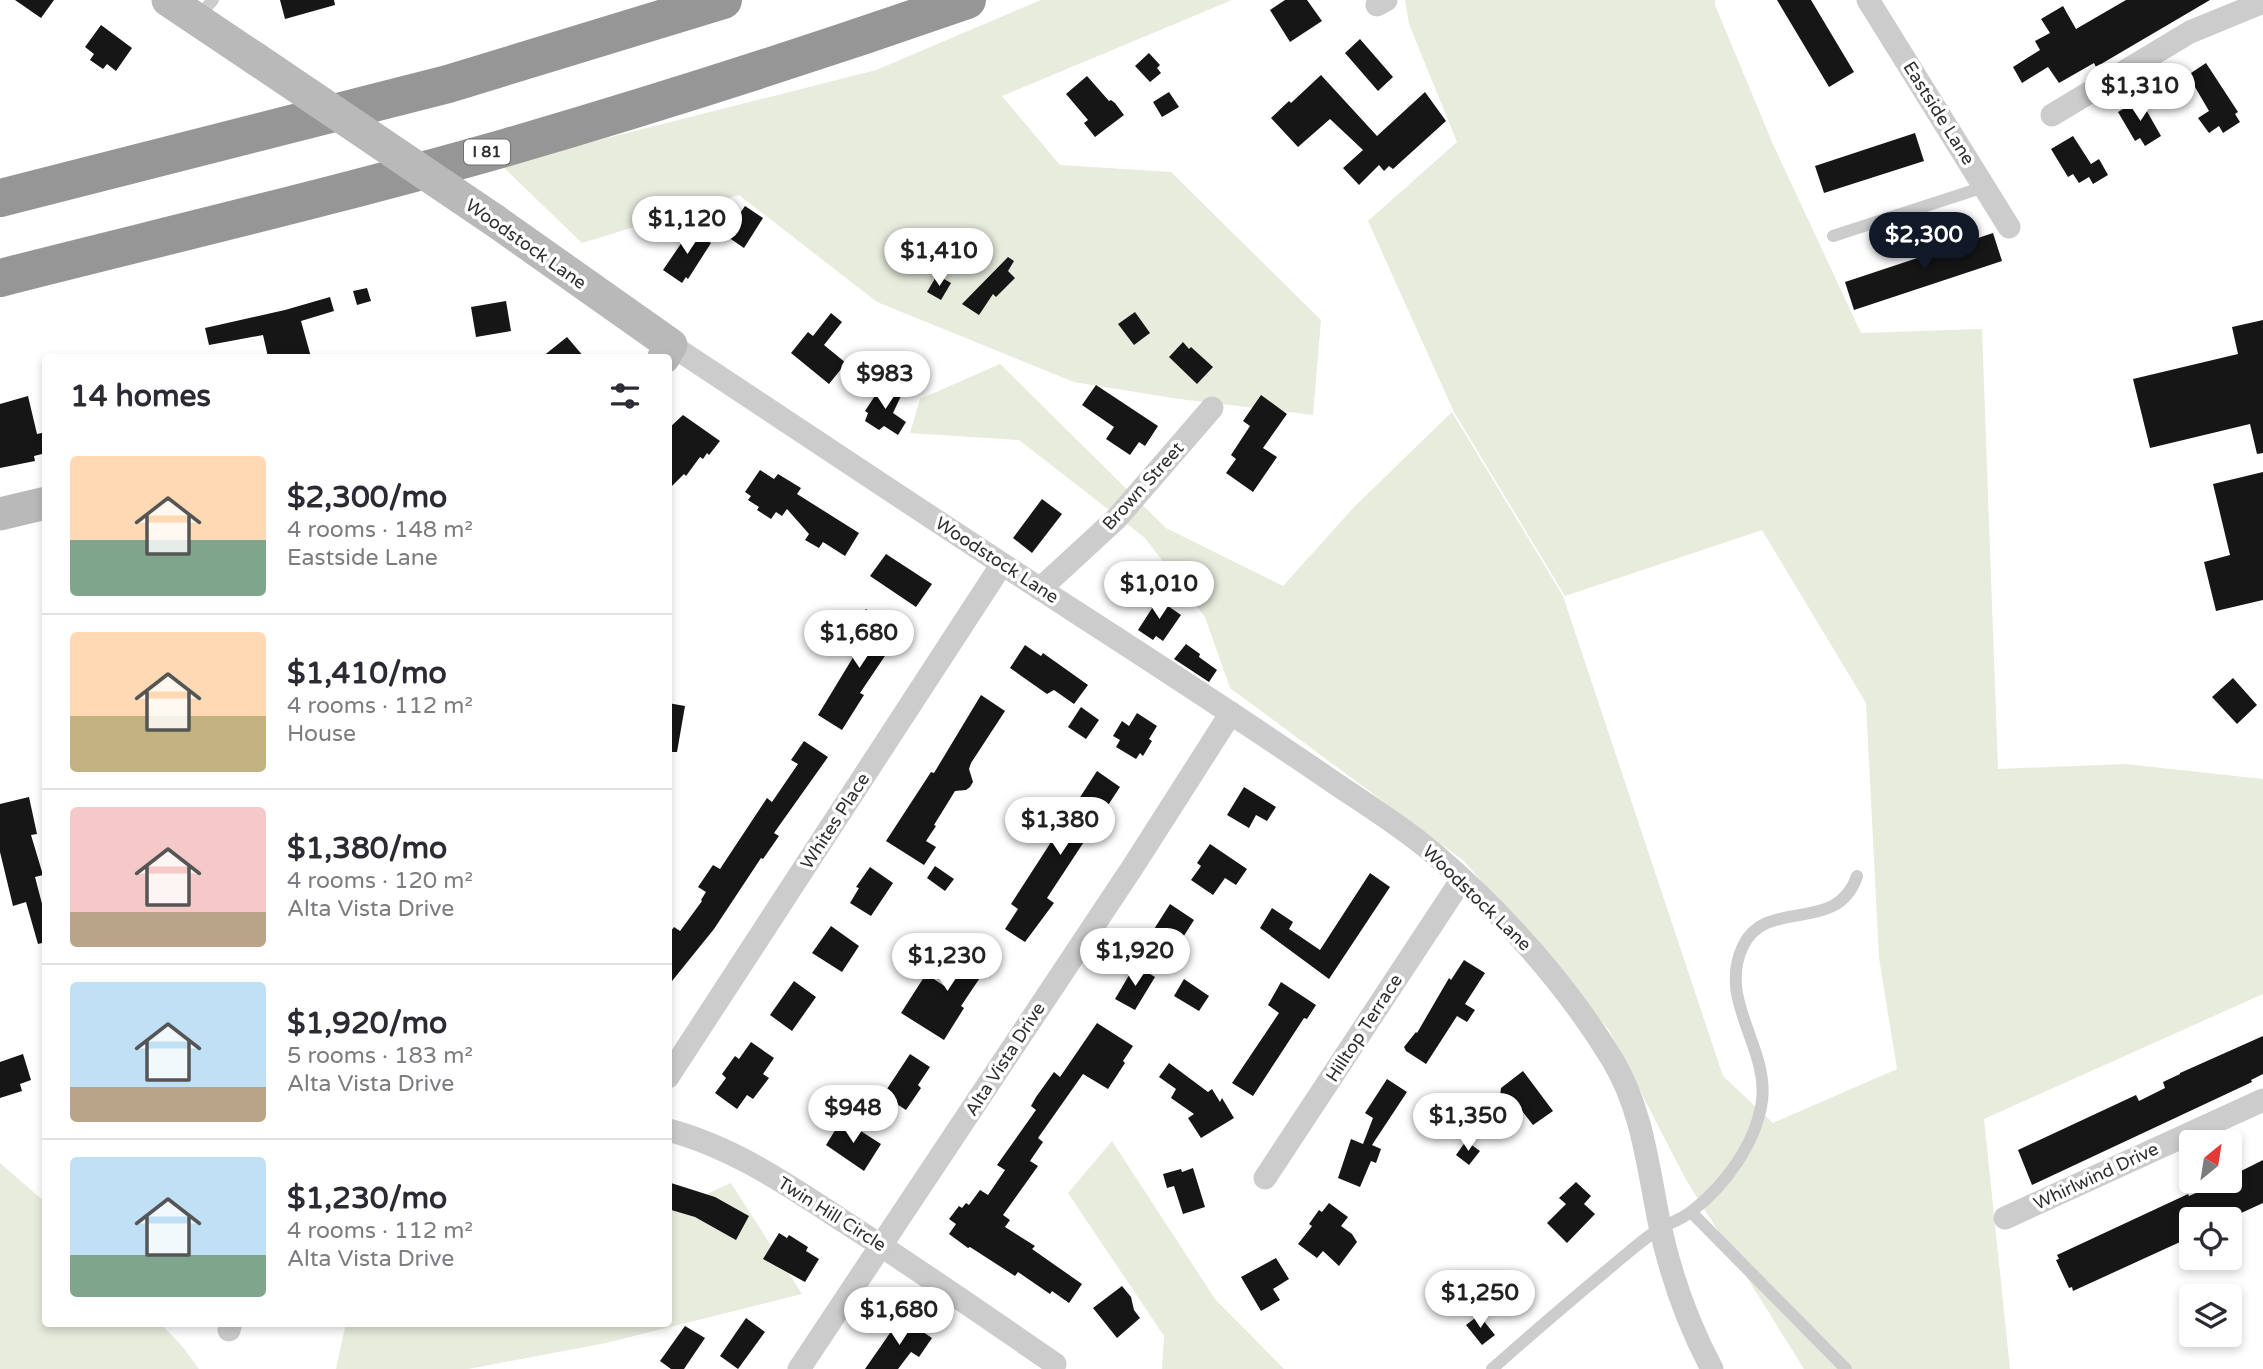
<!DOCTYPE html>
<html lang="en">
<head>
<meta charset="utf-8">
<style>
  :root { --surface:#fff; --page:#f7f7f7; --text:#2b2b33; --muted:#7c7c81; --line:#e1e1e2; --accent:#111827 }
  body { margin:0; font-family:"Varela Round",sans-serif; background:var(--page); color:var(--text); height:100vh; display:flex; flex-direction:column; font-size:26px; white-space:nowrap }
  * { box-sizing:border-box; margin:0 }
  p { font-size:23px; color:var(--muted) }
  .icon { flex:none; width:38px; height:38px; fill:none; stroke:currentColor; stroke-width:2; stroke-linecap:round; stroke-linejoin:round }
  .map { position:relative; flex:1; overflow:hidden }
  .drawer { position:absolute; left:42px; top:354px; width:630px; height:973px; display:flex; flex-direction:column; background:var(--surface); border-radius:7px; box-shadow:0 4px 10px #0003 }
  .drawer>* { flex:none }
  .needle { width:46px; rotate:30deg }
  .buttons { position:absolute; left:2179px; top:1130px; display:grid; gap:14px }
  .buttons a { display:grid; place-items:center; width:63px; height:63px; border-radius:7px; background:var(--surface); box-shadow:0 4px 10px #0003; font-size:35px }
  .price { position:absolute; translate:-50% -60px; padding:0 16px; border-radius:24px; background:#fff; color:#222; font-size:23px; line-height:46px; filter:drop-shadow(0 2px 4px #0008) }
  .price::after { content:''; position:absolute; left:50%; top:42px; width:21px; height:16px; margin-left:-10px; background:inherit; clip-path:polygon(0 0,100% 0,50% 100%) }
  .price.selected { background:var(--accent); color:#fff }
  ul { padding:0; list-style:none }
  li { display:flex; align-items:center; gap:21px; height:175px; padding:0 28px }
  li+li { border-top:2px solid var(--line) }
  li span { display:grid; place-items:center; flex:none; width:196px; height:140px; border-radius:7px; color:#555 }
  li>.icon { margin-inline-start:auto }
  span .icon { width:84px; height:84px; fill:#fffc; stroke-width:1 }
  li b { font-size:30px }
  h2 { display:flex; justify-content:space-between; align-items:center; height:84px; padding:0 28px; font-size:30px }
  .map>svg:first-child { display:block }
  .green { fill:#e7ecdd }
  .building { fill:#161616 }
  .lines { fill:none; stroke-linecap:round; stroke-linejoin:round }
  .lane { stroke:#ccc; stroke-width:12 }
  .street { stroke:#ccc; stroke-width:23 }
  .secondary { stroke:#b9b9b9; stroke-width:33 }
  .highway { stroke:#969696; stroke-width:38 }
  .secondary-bridge { stroke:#b9b9b9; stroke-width:33 }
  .labels { text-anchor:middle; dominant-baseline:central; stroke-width:7; stroke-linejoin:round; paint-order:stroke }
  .shield { fill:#fff; stroke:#6d6d6d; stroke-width:2 }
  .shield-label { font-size:16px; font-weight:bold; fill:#2f2f2f }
  .street-label { font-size:18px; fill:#2f2f2f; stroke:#fff }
</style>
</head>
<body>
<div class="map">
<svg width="2263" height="1369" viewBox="0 0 2263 1369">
  <rect width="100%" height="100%" fill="#fff"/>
  <g class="green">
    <path d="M1041,0H1232L1002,96L1060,165L1171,172L1321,320L1313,415L1179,399L1074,382L877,302L739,195L582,243L501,165L876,70Z"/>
    <path d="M1405,0H1715V5L1772,142L1861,333L1982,329L1998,769L2125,764L2263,779V994L1984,1119L2010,1369H1804L1685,1178L1609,1030L1464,861L1230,688L1205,617L1145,538L1019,440L910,433L920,399L1000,364L1166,528L1283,586L1354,507L1452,412L1563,596L1723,1076L1773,1123L1897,1069L1879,958L1866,703L1762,530L1565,596L1454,412L1368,221L1457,142L1409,24Z"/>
    <path d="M1112,1141L1215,1299L1284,1369H1162L1164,1336L1068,1193Z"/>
    <path d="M0,1163L45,1202L46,1323H160L182,1346L199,1369H0Z"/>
    <path d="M731,1183L802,1294L606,1343L468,1369H336L346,1323H668L669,1211Z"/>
  </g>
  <g class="building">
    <path d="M15,0H54L41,18Z"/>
    <path d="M280,0H334L335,5L285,19Z"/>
    <path d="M1285,0H1307L1322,21L1290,42L1270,10Z"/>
    <path d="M1777,0H1811L1854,72L1829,87Z"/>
    <path d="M2126,0H2210L2096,67L2094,63L2059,83L2048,67L2022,83L2013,67L2040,50L2035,41L2050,33L2041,19L2063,6L2076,29Z"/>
    <path d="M101,25L132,48L116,71L107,64L103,69L90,60L94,54L85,47Z"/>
    <path d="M1360,39L1393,77L1378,91L1345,53Z"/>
    <path d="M1149,53L1160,65L1157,68L1161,73L1150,82L1135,66Z"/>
    <path d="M2206,63L2238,112L2235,114L2240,122L2223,133L2219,126L2209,133L2198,118L2209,111L2188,75Z"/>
    <path d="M1321,75L1377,136L1425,92L1446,121L1393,169L1389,166L1384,171L1379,165L1359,185L1343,168L1363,150L1330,119L1298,147L1271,118L1289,101L1291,103Z"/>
    <path d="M1087,76L1109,101L1111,100L1115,103L1124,115L1095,137L1084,123L1088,120L1066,94Z"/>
    <path d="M1169,92L1179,107L1162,117L1153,102Z"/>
    <path d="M2140,99L2161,136L2145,146L2140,138L2135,141L2118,112Z"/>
    <path d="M1915,133L1924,161L1824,193L1815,166Z"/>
    <path d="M2073,136L2091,164L2099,159L2108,175L2093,184L2089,177L2079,183L2073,174L2068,177L2051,149Z"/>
    <path d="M745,206L763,218L744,248L725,235Z"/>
    <path d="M691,229L711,243L688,279L686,277L682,283L663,270Z"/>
    <path d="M1993,233L2002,261L1854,310L1845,282Z"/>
    <path d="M1008,257L1014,261L1008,271L1015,278L996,297L993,294L979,315L962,304Z"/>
    <path d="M937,275L951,283L941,300L927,292Z"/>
    <path d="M367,288L371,301L357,305L353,291Z"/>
    <path d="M330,297L334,311L301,321L311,357H268L263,335L209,345L205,328L285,310Z"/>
    <path d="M506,301L511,331L476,337L471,307Z"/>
    <path d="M1135,312L1150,333L1134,345L1118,324Z"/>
    <path d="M831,313L842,322L824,345L846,363L829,384L791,353L808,332L813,336Z"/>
    <path d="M2263,320V453L2257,454L2250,424L2150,448L2133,379L2238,354L2232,327Z"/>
    <path d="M567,337L584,357H542Z"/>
    <path d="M1183,342L1189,349L1191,347L1213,367L1197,384L1169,357Z"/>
    <path d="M880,358L894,367L883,382L870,373Z"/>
    <path d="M882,385L901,396L893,413L906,422L898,435L884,426L879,430L865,421L868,413L865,411Z"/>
    <path d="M1096,385L1158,426L1145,446L1139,442L1130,455L1106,439L1114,427L1082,405Z"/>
    <path d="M1261,395L1287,414L1263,448L1277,457L1253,492L1226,473L1236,459L1231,455L1250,426L1243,421Z"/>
    <path d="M28,396L37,434L46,432V453L34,456L35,461L0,468V404Z"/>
    <path d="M683,415L720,441L709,455L707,453L703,459L700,457L686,476L684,474L668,490V429Z"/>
    <path d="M760,470L774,479L778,474L801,488L797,494L859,533L845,556L823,542L819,548L805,540L809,534L787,509L782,516L776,512L771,519L757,510L759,507L748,500L751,496L745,492Z"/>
    <path d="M2263,472V600L2216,611L2204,562L2230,555L2213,484Z"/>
    <path d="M1042,499L1062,514L1032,553L1013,538Z"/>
    <path d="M886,554L932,584L916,607L870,576Z"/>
    <path d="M1158,599L1181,615L1163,641L1156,636L1153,640L1138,630Z"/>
    <path d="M866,609L891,626L889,628L899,635L860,693L864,695L842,730L818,715L866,636L854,628Z"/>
    <path d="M1186,644L1200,654L1199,657L1217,670L1209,682L1174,659Z"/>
    <path d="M1025,645L1041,656L1043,653L1088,685L1074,704L1054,690L1047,694L1010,668Z"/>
    <path d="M2233,678L2257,705L2237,724L2212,697Z"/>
    <path d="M981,695L1005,711L971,763L969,769L973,782L970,787L966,790L955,791L934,825L936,826L926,841L936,847L924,865L886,841L931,772L934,773Z"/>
    <path d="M668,703L685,706L677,752H668Z"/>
    <path d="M1081,707L1099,720L1086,739L1068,727Z"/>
    <path d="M1137,713L1157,726L1149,739L1152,741L1143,756L1140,753L1136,759L1116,747L1120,740L1113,736L1122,721L1129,726Z"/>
    <path d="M804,741L828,757L774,833L779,836L763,859L761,858L714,929L668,986V935L674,927L680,931L702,901L701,900L706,892L698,887L713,865L720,869L767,798L772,802L798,764L791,760Z"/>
    <path d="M1097,771L1120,787L1047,898L1054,903L1025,942L1005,929L1018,909L1011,904Z"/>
    <path d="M1244,787L1276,807L1267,821L1256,815L1249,828L1227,815Z"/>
    <path d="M29,797L37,834L31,835L43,875L35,877L46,919V942L38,944L26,902L13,906L0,852V804Z"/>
    <path d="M1210,844L1247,869L1236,885L1225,878L1213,895L1191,880L1201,866L1197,863Z"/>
    <path d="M935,866L954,879L945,891L927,878Z"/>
    <path d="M870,867L893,883L871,916L850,903L859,888L856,887Z"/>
    <path d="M1370,873L1390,887L1329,979L1260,928L1272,908L1293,922L1289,929L1320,950Z"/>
    <path d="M1170,904L1194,920L1173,953L1149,937Z"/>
    <path d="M831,926L859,946L842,972L812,953Z"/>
    <path d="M964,939L994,957L961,1006L964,1008L944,1040L901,1013L926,974L946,987L966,958L956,951Z"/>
    <path d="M1464,960L1485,973L1465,1004L1475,1010L1467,1022L1457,1016L1426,1064L1406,1051L1404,1047L1416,1032L1417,1033L1449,978L1451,980Z"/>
    <path d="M1135,965L1155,977L1135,1010L1115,999Z"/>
    <path d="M1184,979L1209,996L1199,1011L1174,996Z"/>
    <path d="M794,981L816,997L792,1031L770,1015Z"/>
    <path d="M1281,982L1316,1005L1307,1019L1304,1018L1253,1096L1232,1083L1279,1013L1268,1005Z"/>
    <path d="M1097,1023L1133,1046L1123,1061L1125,1063L1108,1089L1083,1074L1038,1138L1043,1142L1030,1161L1038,1166L1003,1215L1010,1220L1005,1227L1035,1246L1032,1249L1082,1284L1069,1303L1052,1291L1050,1294L1018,1272L1015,1276L970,1247L968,1248L949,1234L956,1224L949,1219L959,1206L962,1208L966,1203L969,1205L980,1190L988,1195L1005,1170L997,1165L1036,1110L1031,1106L1036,1097L1054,1072L1060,1077Z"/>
    <path d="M2263,1036V1074L2251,1080L2252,1082L2032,1185L2018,1150L2136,1095L2139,1101L2165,1088L2163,1082L2180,1074V1073Z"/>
    <path d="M751,1042L774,1058L763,1074L769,1078L753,1099L747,1095L737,1109L715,1093L726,1078L722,1074L735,1056L739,1059Z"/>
    <path d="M23,1054L31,1080L20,1084L22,1091L0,1098V1062Z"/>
    <path d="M910,1054L930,1067L918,1085L921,1088L906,1110L883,1095Z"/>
    <path d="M1169,1063L1208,1092L1212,1089L1220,1102L1222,1098L1234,1118L1201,1138L1188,1118L1194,1114L1171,1098L1176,1089L1159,1077Z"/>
    <path d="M1523,1071L1553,1111L1533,1125L1522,1111L1515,1116L1500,1096L1501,1088Z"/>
    <path d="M1387,1079L1407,1092L1372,1145L1381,1149L1376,1163L1371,1161L1360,1187L1338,1178L1351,1139L1363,1144L1373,1118L1365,1113Z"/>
    <path d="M842,1119L881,1144L864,1171L826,1145Z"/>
    <path d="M1466,1141L1480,1151L1469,1165L1456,1155Z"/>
    <path d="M2263,1160V1203L2226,1220H2191V1237L2073,1291L2072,1287L2069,1288L2056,1260L2059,1259L2057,1255L2188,1194L2189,1196L2223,1181H2240L2237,1173Z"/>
    <path d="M1193,1168L1205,1207L1183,1214L1174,1186L1167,1188L1163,1174L1181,1169L1182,1172Z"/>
    <path d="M668,1182L715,1197L749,1216L736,1240L695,1217L668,1209Z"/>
    <path d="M1576,1182L1591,1196L1584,1204L1595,1214L1567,1243L1547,1223L1566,1204L1559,1198Z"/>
    <path d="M1329,1203L1348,1217L1341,1226L1352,1234L1357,1242L1339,1266L1323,1251L1317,1258L1298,1244L1312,1226L1309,1224L1319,1210L1322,1212Z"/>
    <path d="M779,1233L787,1238L789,1235L808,1247L806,1251L819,1259L805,1282L763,1259Z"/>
    <path d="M1276,1258L1289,1279L1273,1289L1280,1300L1261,1311L1241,1277Z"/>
    <path d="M1122,1286L1131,1297L1134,1310L1140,1318L1117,1338L1093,1308Z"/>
    <path d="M1479,1315L1495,1335L1482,1345L1466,1325Z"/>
    <path d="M746,1318L765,1332L738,1369L720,1356Z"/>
    <path d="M899,1320L912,1329L914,1326L932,1338L919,1357L911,1352L898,1369H865Z"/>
    <path d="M685,1326L705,1338L684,1369H671L660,1361Z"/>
  </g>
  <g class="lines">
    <g class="lane">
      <path d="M196,19L213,0"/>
      <path d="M1833,236L1984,187"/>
      <path d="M1691,1212L1846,1369"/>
      <path d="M1492,1369C1537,1329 1583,1290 1630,1251C1639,1244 1649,1235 1659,1229C1670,1223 1682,1219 1692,1211C1725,1186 1756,1143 1762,1101C1769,1047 1717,1000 1743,946C1767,896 1837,936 1857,876"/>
    </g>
    <g class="street">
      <path d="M1868,0L2009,227"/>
      <path d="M1377,5L1386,0"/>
      <path d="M2052,115L2190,32L2263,2"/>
      <path d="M671,345C809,436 946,528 1085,618C1164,669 1242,720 1320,773C1357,799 1398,823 1432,852C1500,910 1565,982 1612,1059C1643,1110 1648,1169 1660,1226C1671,1276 1688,1324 1712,1369"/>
      <path d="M1040,589L1117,518L1212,408"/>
      <path d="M668,1077L1002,564"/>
      <path d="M668,1130C733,1147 788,1185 843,1221C915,1267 985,1316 1055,1364"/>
      <path d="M1265,1178L1462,879"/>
      <path d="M2005,1218L2263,1100"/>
      <path d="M229,1330L231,1323"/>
      <path d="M799,1369L1134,865L1231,713"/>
    </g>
    <g class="secondary">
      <path d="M168,0L256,59"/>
      <path d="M494,220L671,345L664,357"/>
      <path d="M0,514L46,503"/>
    </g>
    <g class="highway">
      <path d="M0,198L448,84L723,0"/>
      <path d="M0,278C169,235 340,195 508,147C662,102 815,53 967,0"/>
    </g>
    <path class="secondary-bridge" d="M256,59L494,220"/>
  </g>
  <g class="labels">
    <rect class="shield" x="464" y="139.5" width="46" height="25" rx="5"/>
    <g class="shield-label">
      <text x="487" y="152">I 81</text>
    </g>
    <g class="street-label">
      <text transform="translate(1939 113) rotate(58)">Eastside Lane</text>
      <text transform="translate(526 244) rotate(35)">Woodstock Lane</text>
      <text transform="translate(1143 486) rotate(-48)">Brown Street</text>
      <text transform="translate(997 560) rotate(33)">Woodstock Lane</text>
      <text transform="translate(835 821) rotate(-57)">Whites Place</text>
      <text transform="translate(1477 898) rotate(44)">Woodstock Lane</text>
      <text transform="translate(1364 1028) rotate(-57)">Hilltop Terrace</text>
      <text transform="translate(1005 1059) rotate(-57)">Alta Vista Drive</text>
      <text transform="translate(2096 1176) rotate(-25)">Whirlwind Drive</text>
      <text transform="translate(832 1214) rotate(32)">Twin Hill Circle</text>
    </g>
  </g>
</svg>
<div class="buttons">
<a><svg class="needle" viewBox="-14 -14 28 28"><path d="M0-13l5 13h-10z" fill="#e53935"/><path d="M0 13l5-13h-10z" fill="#7c7c81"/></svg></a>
<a><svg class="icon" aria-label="locate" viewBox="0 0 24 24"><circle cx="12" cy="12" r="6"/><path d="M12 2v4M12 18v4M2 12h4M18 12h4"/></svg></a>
<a><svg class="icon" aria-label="layers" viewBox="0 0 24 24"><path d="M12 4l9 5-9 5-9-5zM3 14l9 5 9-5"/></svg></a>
</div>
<b class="price" style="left:2140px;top:123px">$1,310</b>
<b class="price" style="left:687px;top:256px">$1,120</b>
<b class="price selected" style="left:1924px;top:272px">$2,300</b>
<b class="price" style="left:939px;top:288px">$1,410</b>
<b class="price" style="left:885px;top:411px">$983</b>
<b class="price" style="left:1159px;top:621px">$1,010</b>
<b class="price" style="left:859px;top:670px">$1,680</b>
<b class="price" style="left:1060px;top:857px">$1,380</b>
<b class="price" style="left:1135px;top:988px">$1,920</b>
<b class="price" style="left:947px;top:993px">$1,230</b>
<b class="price" style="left:853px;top:1145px">$948</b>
<b class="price" style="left:1468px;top:1153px">$1,350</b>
<b class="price" style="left:1480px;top:1330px">$1,250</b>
<b class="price" style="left:899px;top:1347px">$1,680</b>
<section class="drawer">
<h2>14 homes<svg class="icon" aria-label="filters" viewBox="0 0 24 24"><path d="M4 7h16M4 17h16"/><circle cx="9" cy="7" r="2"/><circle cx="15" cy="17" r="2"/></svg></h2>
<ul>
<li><span style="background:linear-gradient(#ffd9b3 60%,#7fa58c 0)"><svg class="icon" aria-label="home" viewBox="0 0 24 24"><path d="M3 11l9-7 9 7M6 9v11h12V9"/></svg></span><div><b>$2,300/mo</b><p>4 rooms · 148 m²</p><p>Eastside Lane</p></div></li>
<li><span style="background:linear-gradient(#ffd9b3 60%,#c2b280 0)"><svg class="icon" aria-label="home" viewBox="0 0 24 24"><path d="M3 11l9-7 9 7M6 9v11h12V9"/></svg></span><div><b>$1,410/mo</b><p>4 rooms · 112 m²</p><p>House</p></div></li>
<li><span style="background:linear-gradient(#f6c9c9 75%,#b9a48a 0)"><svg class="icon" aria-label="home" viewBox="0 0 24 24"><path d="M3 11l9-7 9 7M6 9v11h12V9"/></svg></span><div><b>$1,380/mo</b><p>4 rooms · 120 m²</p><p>Alta Vista Drive</p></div></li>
<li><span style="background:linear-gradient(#bfe0f5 75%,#b9a48a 0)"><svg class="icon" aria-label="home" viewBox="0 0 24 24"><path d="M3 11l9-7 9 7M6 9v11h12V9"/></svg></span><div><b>$1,920/mo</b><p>5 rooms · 183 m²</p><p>Alta Vista Drive</p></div></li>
<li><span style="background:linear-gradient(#bfe0f5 70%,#7fa58c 0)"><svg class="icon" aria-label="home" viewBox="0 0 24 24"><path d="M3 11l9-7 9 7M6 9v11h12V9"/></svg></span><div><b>$1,230/mo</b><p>4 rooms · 112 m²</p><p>Alta Vista Drive</p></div></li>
</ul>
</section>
</div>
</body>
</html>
